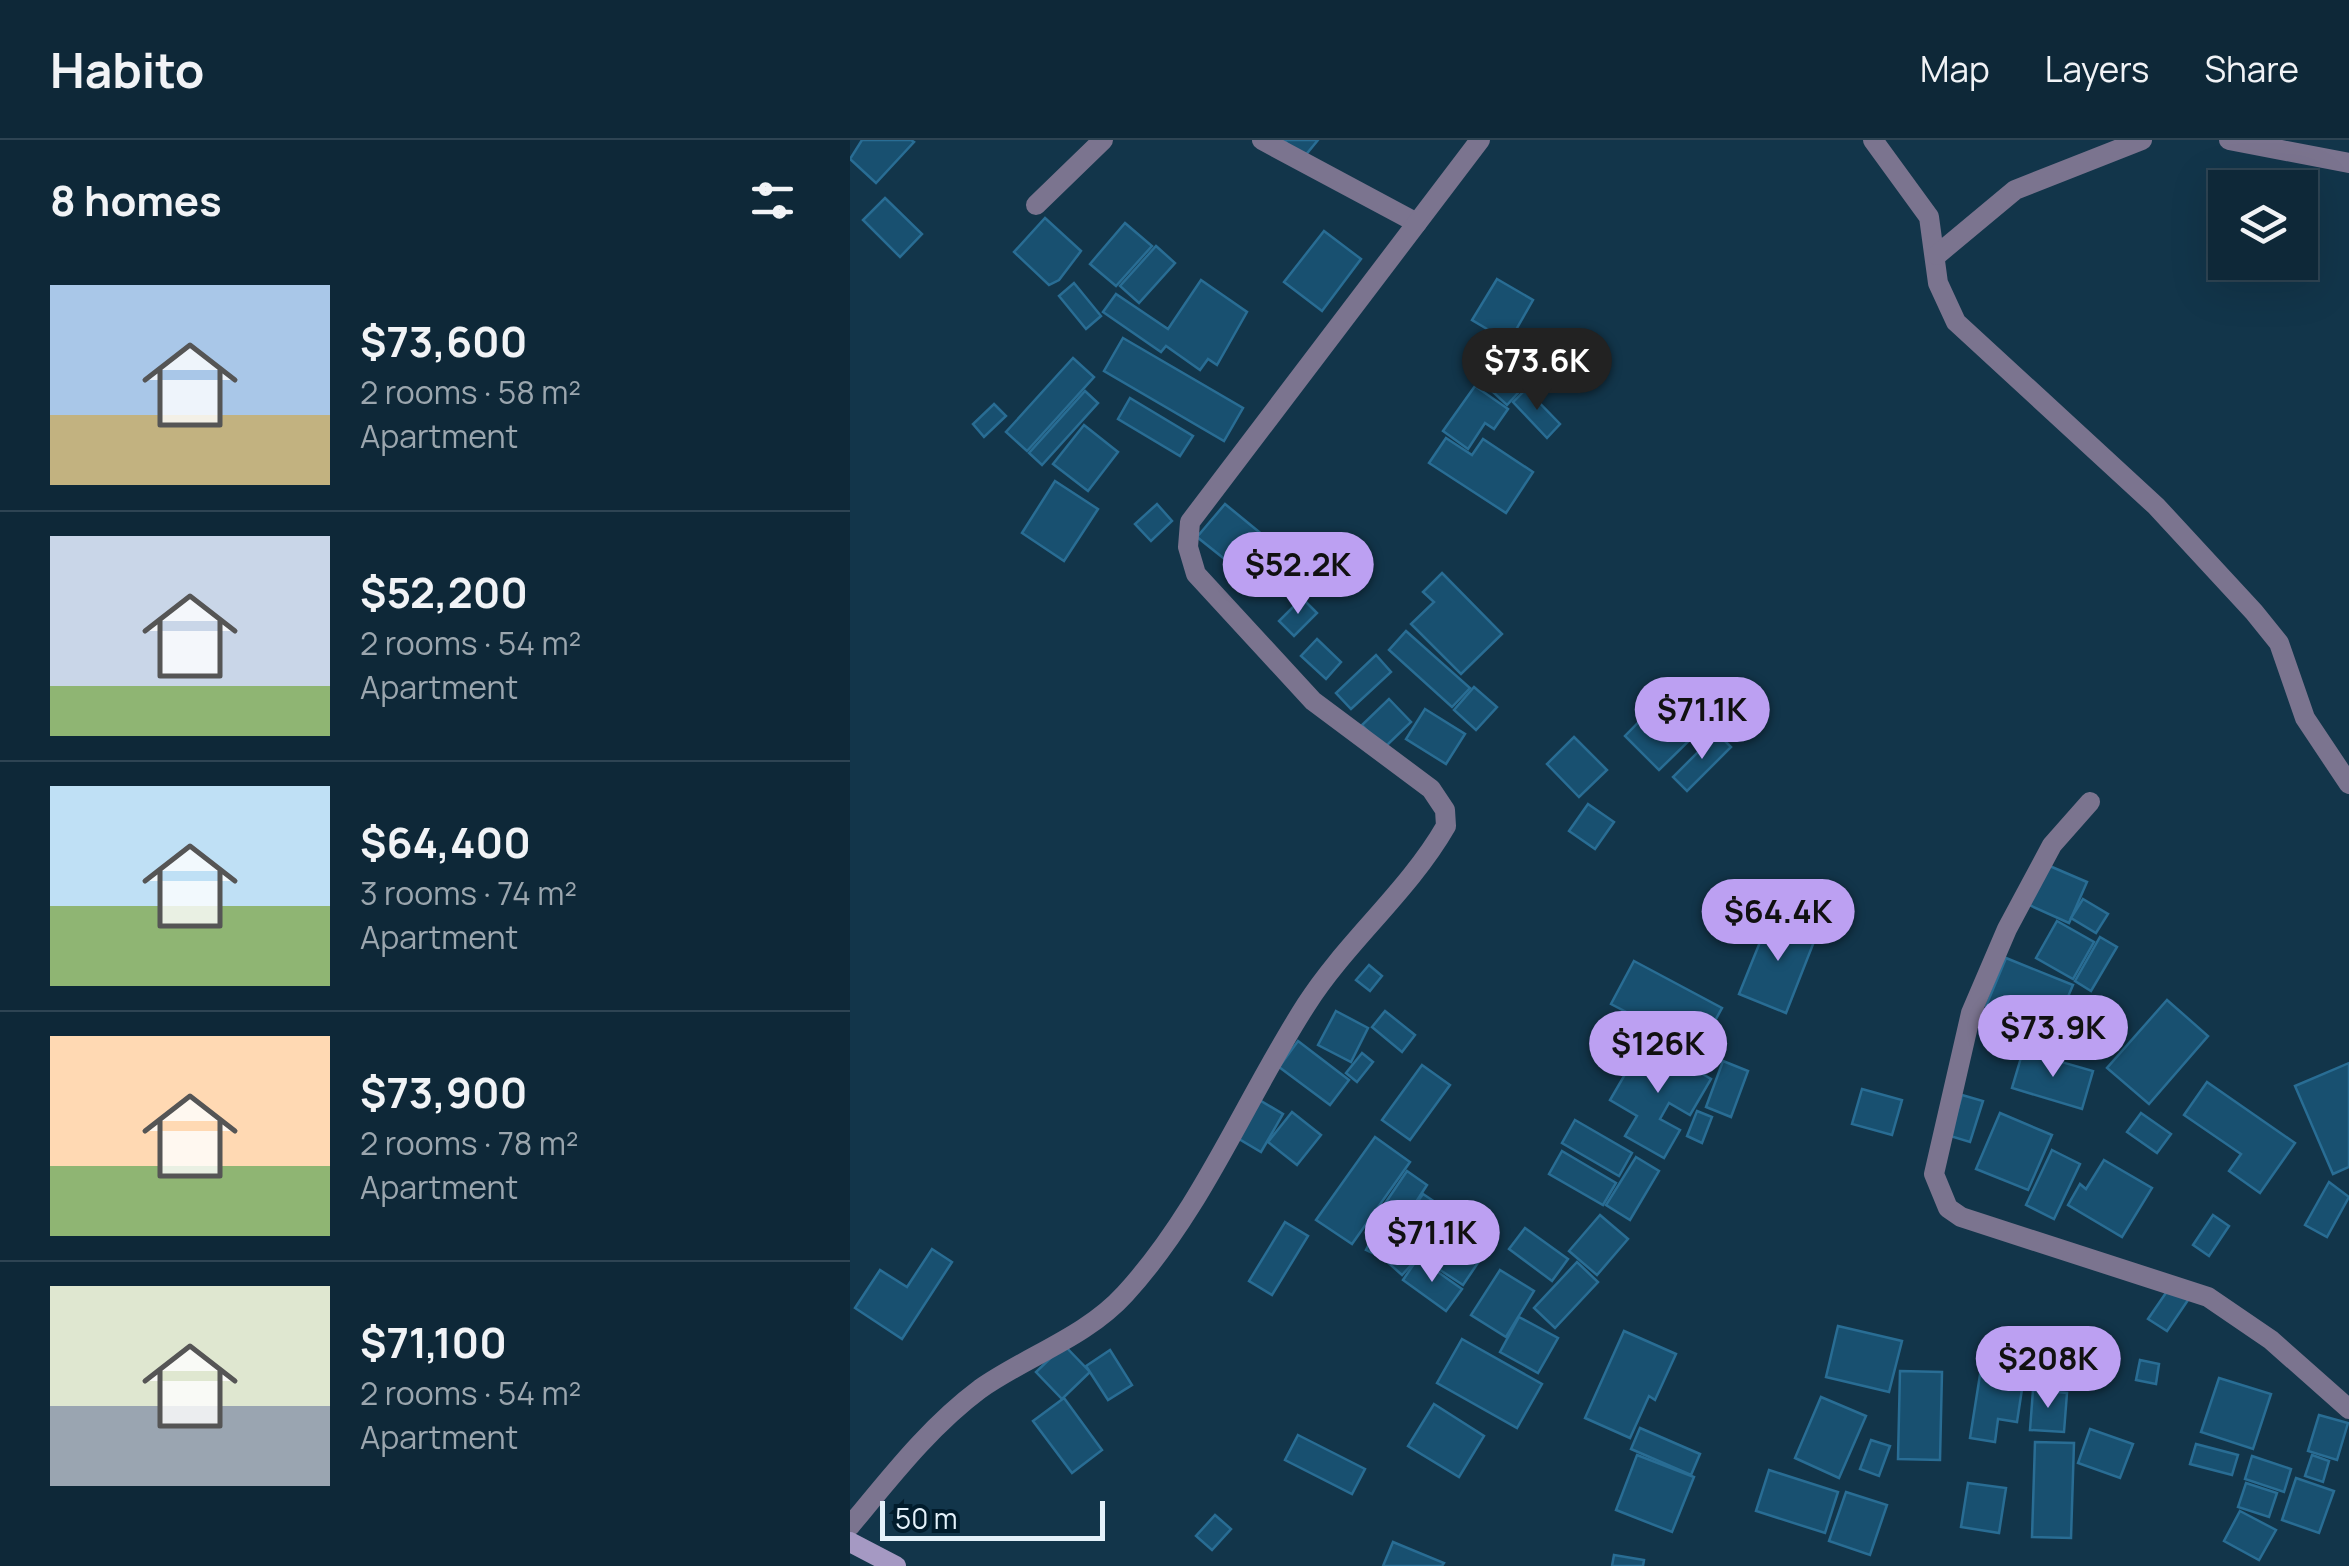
<!DOCTYPE html>
<html lang="en">
<head>
<meta charset="utf-8">
<style>
  :root { --surface:#0e2838; --page:#1c3443; --text:#f1f3f6; --muted:#9ba6ae; --line:#2e4453; --accent:#bca0f2 }
  body { margin:0; font-family:Manrope,sans-serif; background:var(--page); color:var(--text); height:100vh; display:flex; flex-direction:column; font-size:38px; white-space:nowrap }
  * { box-sizing:border-box; margin:0 }
  p { font-size:32px; color:var(--muted) }
  .icon { flex:none; width:55px; height:55px; fill:none; stroke:currentColor; stroke-width:2; stroke-linecap:round; stroke-linejoin:round }
  .map { position:relative; flex:1; overflow:hidden }
  .side { display:flex; flex-direction:column; background:var(--surface); width:850px }
  .side>* { flex:none }
  .tools { position:absolute; left:1358px; top:30px; display:grid; gap:20px }
  .tools a { display:grid; place-items:center; width:110px; height:110px; border-radius:0px; background:var(--surface); box-shadow:0 10px 40px #0002,0 0 0 2px var(--line); font-size:50px }
  .scale { position:absolute; left:30px; bottom:25px; width:225px; box-sizing:border-box; padding-left:10px; border:5px solid #e4f1fa; border-top:0; font-size:28px; line-height:35px; white-space:nowrap; color:#e4f1fa; -webkit-text-stroke:8px #011c2c; paint-order:stroke }
  .price { position:absolute; translate:-50% -85px; padding:0 22px; border-radius:35px; background:var(--accent); color:#111; font-size:32px; line-height:65px; filter:drop-shadow(0 2px 5px #0008) }
  .price::after { content:''; position:absolute; left:50%; top:60px; width:30px; height:22px; margin-left:-15px; background:inherit; clip-path:polygon(0 0,100% 0,50% 100%) }
  .price.current { background:#222; color:#fff }
  ul { padding:0; list-style:none }
  li { display:flex; align-items:center; gap:30px; height:250px; padding:0 50px }
  li+li { border-top:2px solid var(--line) }
  li span { display:grid; place-items:center; flex:none; width:280px; height:200px; border-radius:0px; color:#555 }
  li>.icon { margin-inline-start:auto }
  span .icon { width:120px; height:120px; fill:#fffc; stroke-width:1 }
  li b { font-size:42px }
  h2 { display:flex; justify-content:space-between; align-items:center; height:120px; padding:0 50px; font-size:42px }
  header { display:flex; align-items:center; gap:60px; box-sizing:border-box; height:140px; padding:0 50px; background:var(--surface); border-bottom:2px solid var(--line) }
  header strong { font-size:48px }
  nav { display:flex; gap:55px; margin-inline-start:auto; font-size:35px }
  main { display:flex; flex:1; min-height:0 }
  .map>svg:first-child { display:block }
  .building { fill:#185070; stroke:#296d94; stroke-width:2.5 }
  .lines { fill:none; stroke-linecap:round; stroke-linejoin:round }
  .street { stroke:#7b748f; stroke-width:20 }
  .secondary { stroke:#a599c3; stroke-width:20 }
</style>
</head>
<body>
<header>
<strong>Habito</strong>
<nav><a>Map</a><a>Layers</a><a>Share</a></nav>
</header>
<main>
<section class="side">
<h2>8 homes<svg class="icon" aria-label="filters" viewBox="0 0 24 24"><path d="M4 7h16M4 17h16"/><circle cx="9" cy="7" r="2"/><circle cx="15" cy="17" r="2"/></svg></h2>
<ul>
<li><span style="background:linear-gradient(#a9c7e8 65%,#c2b280 0)"><svg class="icon" aria-label="home" viewBox="0 0 24 24"><path d="M3 11l9-7 9 7M6 9v11h12V9"/></svg></span><div><b>$73,600</b><p>2 rooms · 58 m²</p><p>Apartment</p></div></li>
<li><span style="background:linear-gradient(#c9d6e8 75%,#8fb573 0)"><svg class="icon" aria-label="home" viewBox="0 0 24 24"><path d="M3 11l9-7 9 7M6 9v11h12V9"/></svg></span><div><b>$52,200</b><p>2 rooms · 54 m²</p><p>Apartment</p></div></li>
<li><span style="background:linear-gradient(#bfe0f5 60%,#8fb573 0)"><svg class="icon" aria-label="home" viewBox="0 0 24 24"><path d="M3 11l9-7 9 7M6 9v11h12V9"/></svg></span><div><b>$64,400</b><p>3 rooms · 74 m²</p><p>Apartment</p></div></li>
<li><span style="background:linear-gradient(#ffd9b3 65%,#8fb573 0)"><svg class="icon" aria-label="home" viewBox="0 0 24 24"><path d="M3 11l9-7 9 7M6 9v11h12V9"/></svg></span><div><b>$73,900</b><p>2 rooms · 78 m²</p><p>Apartment</p></div></li>
<li><span style="background:linear-gradient(#dfe7d0 60%,#9aa5b1 0)"><svg class="icon" aria-label="home" viewBox="0 0 24 24"><path d="M3 11l9-7 9 7M6 9v11h12V9"/></svg></span><div><b>$71,100</b><p>2 rooms · 54 m²</p><p>Apartment</p></div></li>
</ul>
</section>
<div class="map">
<svg width="1499" height="1426" viewBox="0 0 1499 1426">
  <rect width="100%" height="100%" fill="#12354a"/>
  <g class="building">
    <path d="M12,0H61L64,2L26,43L0,19Z"/>
    <path d="M433,0H468L454,17Z"/>
    <path d="M35,58L72,94L50,117L13,80Z"/>
    <path d="M195,78L231,111L209,140L199,145L164,112Z"/>
    <path d="M275,83L302,106L266,146L240,124Z"/>
    <path d="M474,91L511,119L472,171L434,142Z"/>
    <path d="M306,106L325,123L289,163L270,146Z"/>
    <path d="M647,139L683,160L659,202L622,180Z"/>
    <path d="M351,140L397,172L367,225L358,219L350,230L316,206L311,212L253,172L266,154L318,189Z"/>
    <path d="M224,143L251,176L236,189L209,156Z"/>
    <path d="M273,198L393,268L374,301L254,231Z"/>
    <path d="M223,218L244,237L177,311L156,292Z"/>
    <path d="M650,219L677,243L657,265L630,240Z"/>
    <path d="M625,246L658,269L644,289L635,283L618,309L593,291Z"/>
    <path d="M676,249L710,284L697,298L663,262Z"/>
    <path d="M235,251L248,263L192,325L179,313Z"/>
    <path d="M280,258L343,296L330,316L268,279Z"/>
    <path d="M144,264L156,276L134,297L123,284Z"/>
    <path d="M234,285L268,312L238,351L203,324Z"/>
    <path d="M596,298L622,315L633,299L683,332L656,373L579,323Z"/>
    <path d="M205,341L248,369L214,421L172,393Z"/>
    <path d="M307,364L322,381L301,401L285,384Z"/>
    <path d="M375,364L414,396L387,429L347,397Z"/>
    <path d="M467,422L476,434L464,443L455,432Z"/>
    <path d="M592,433L652,494L611,534L561,484L584,462L573,452Z"/>
    <path d="M452,458L467,473L444,496L429,481Z"/>
    <path d="M556,491L620,548L602,567L539,510Z"/>
    <path d="M467,499L491,522L476,539L451,516Z"/>
    <path d="M526,515L541,532L501,569L486,553Z"/>
    <path d="M624,547L647,567L626,590L604,570Z"/>
    <path d="M820,550L855,585L809,630L775,596Z"/>
    <path d="M539,559L561,582L534,608L512,585Z"/>
    <path d="M575,569L615,594L596,624L556,599Z"/>
    <path d="M867,593L881,607L837,651L823,637Z"/>
    <path d="M724,597L757,630L729,657L697,624Z"/>
    <path d="M738,664L764,682L745,709L719,691Z"/>
    <path d="M1195,724L1237,742L1219,783L1177,764Z"/>
    <path d="M1233,759L1258,774L1246,793L1221,778Z"/>
    <path d="M921,775L967,794L936,873L889,854Z"/>
    <path d="M1207,781L1244,802L1223,839L1186,818Z"/>
    <path d="M1250,797L1267,807L1241,851L1225,841Z"/>
    <path d="M1156,818L1223,845L1203,892L1136,866Z"/>
    <path d="M784,821L872,868L849,910L761,864Z"/>
    <path d="M519,825L532,836L520,851L506,840Z"/>
    <path d="M1317,860L1358,896L1299,964L1257,928Z"/>
    <path d="M486,871L518,888L501,922L468,905Z"/>
    <path d="M535,871L565,895L552,912L522,887Z"/>
    <path d="M1230,872L1267,889L1255,916L1218,900Z"/>
    <path d="M795,900L861,939L840,975L819,963L810,979L830,990L814,1018L775,996L787,976L760,960Z"/>
    <path d="M448,901L499,940L480,965L429,927Z"/>
    <path d="M1173,911L1243,931L1232,969L1162,948Z"/>
    <path d="M512,913L523,922L507,942L496,933Z"/>
    <path d="M873,921L898,931L881,977L856,967Z"/>
    <path d="M1499,923V1027L1483,1034L1445,946Z"/>
    <path d="M572,925L600,945L560,1000L532,980Z"/>
    <path d="M1357,942L1445,1003L1410,1053L1379,1031L1391,1014L1334,975Z"/>
    <path d="M1012,949L1052,960L1042,995L1002,984Z"/>
    <path d="M1112,955L1133,961L1120,1002L1100,996Z"/>
    <path d="M406,958L433,974L411,1012L384,996Z"/>
    <path d="M847,971L862,977L852,1003L837,996Z"/>
    <path d="M442,972L471,995L447,1025L418,1002Z"/>
    <path d="M1150,973L1202,995L1178,1050L1126,1029Z"/>
    <path d="M1291,973L1321,994L1307,1013L1277,992Z"/>
    <path d="M725,980L782,1013L769,1036L712,1003Z"/>
    <path d="M525,997L560,1022L502,1104L466,1080Z"/>
    <path d="M1202,1010L1230,1024L1204,1079L1176,1065Z"/>
    <path d="M712,1011L766,1043L753,1065L699,1034Z"/>
    <path d="M786,1017L809,1031L780,1080L756,1065Z"/>
    <path d="M1254,1020L1302,1048L1272,1097L1218,1065L1230,1044L1236,1049Z"/>
    <path d="M557,1031L577,1045L555,1079L534,1065Z"/>
    <path d="M1479,1042L1499,1057L1477,1097L1455,1085Z"/>
    <path d="M573,1054L606,1076L581,1112L574,1108L566,1120L540,1101Z"/>
    <path d="M750,1075L778,1099L747,1135L719,1111Z"/>
    <path d="M1363,1075L1379,1086L1359,1116L1343,1105Z"/>
    <path d="M614,1080L644,1099L613,1145L584,1126Z"/>
    <path d="M435,1082L458,1096L422,1155L399,1141Z"/>
    <path d="M675,1088L718,1119L702,1141L659,1109Z"/>
    <path d="M526,1091L539,1097L529,1116L516,1110Z"/>
    <path d="M545,1107L563,1123L552,1135L534,1119Z"/>
    <path d="M82,1109L102,1122L52,1199L5,1168L30,1130L57,1147Z"/>
    <path d="M568,1118L612,1149L596,1171L553,1140Z"/>
    <path d="M727,1122L748,1142L705,1188L684,1168Z"/>
    <path d="M650,1130L684,1151L656,1197L621,1175Z"/>
    <path d="M1320,1147L1338,1160L1317,1191L1298,1179Z"/>
    <path d="M669,1177L708,1198L688,1233L650,1212Z"/>
    <path d="M988,1186L1052,1201L1039,1252L976,1237Z"/>
    <path d="M774,1191L826,1214L805,1260L799,1256L780,1298L735,1278Z"/>
    <path d="M612,1199L692,1244L667,1288L587,1243Z"/>
    <path d="M214,1205L240,1232L212,1259L186,1232Z"/>
    <path d="M260,1210L282,1245L258,1260L236,1226Z"/>
    <path d="M1133,1216L1176,1223L1167,1282L1148,1279L1145,1302L1120,1298Z"/>
    <path d="M1290,1220L1309,1224L1306,1244L1286,1240Z"/>
    <path d="M1050,1231L1092,1232L1090,1320L1048,1319Z"/>
    <path d="M1369,1238L1421,1254L1403,1309L1351,1292Z"/>
    <path d="M1183,1250L1217,1253L1214,1292L1180,1290Z"/>
    <path d="M971,1257L1016,1276L989,1338L945,1318Z"/>
    <path d="M214,1258L252,1310L222,1333L183,1281Z"/>
    <path d="M584,1264L634,1296L609,1337L558,1306Z"/>
    <path d="M1469,1275L1498,1283L1487,1320L1458,1311Z"/>
    <path d="M790,1288L850,1314L841,1335L781,1309Z"/>
    <path d="M1240,1289L1283,1304L1270,1338L1228,1323Z"/>
    <path d="M448,1295L515,1329L502,1354L435,1320Z"/>
    <path d="M1021,1300L1040,1306L1029,1336L1010,1329Z"/>
    <path d="M1185,1302L1224,1303L1221,1398L1182,1397Z"/>
    <path d="M1346,1304L1388,1315L1382,1335L1340,1324Z"/>
    <path d="M787,1315L844,1337L822,1392L766,1370Z"/>
    <path d="M1462,1315L1479,1321L1473,1342L1455,1336Z"/>
    <path d="M1402,1316L1441,1329L1434,1352L1395,1339Z"/>
    <path d="M919,1330L988,1352L975,1393L906,1371Z"/>
    <path d="M1446,1338L1484,1351L1469,1393L1432,1380Z"/>
    <path d="M1118,1343L1156,1348L1149,1393L1111,1387Z"/>
    <path d="M1396,1343L1427,1353L1419,1377L1388,1367Z"/>
    <path d="M996,1352L1037,1365L1020,1415L979,1401Z"/>
    <path d="M1390,1371L1426,1390L1409,1420L1374,1401Z"/>
    <path d="M365,1375L381,1389L362,1410L346,1396Z"/>
    <path d="M543,1402L594,1423L592,1426H533Z"/>
    <path d="M764,1415L794,1420L793,1426H762Z"/>
  </g>
  <g class="lines">
    <g class="street">
      <path d="M412,0L567,83"/>
      <path d="M1023,0L1079,77L1088,143L1106,182L1306,366L1404,472L1429,503L1455,578L1499,644"/>
      <path d="M1379,0L1499,23"/>
      <path d="M186,65L253,0"/>
      <path d="M1087,115L1165,50L1292,0"/>
      <path d="M1240,662L1202,705L1157,789L1121,873L1084,1034L1098,1068L1111,1077L1358,1157L1421,1200L1499,1269"/>
      <path d="M0,1386C40,1338 79,1287 130,1249C177,1216 236,1197 275,1154C352,1070 395,960 456,865C497,801 558,752 596,686L595,670L581,649L463,561L346,434L338,407L340,382L630,0"/>
    </g>
    <path class="secondary" d="M0,1402L46,1426"/>
  </g>
</svg>
<div class="tools">
<a><svg class="icon" aria-label="layers" viewBox="0 0 24 24"><path d="M12 4l9 5-9 5-9-5zM3 14l9 5 9-5"/></svg></a>
</div>
<div class="scale">50 m</div>
<b class="price current" style="left:687px;top:273px">$73.6K</b>
<b class="price" style="left:448px;top:477px">$52.2K</b>
<b class="price" style="left:852px;top:622px">$71.1K</b>
<b class="price" style="left:928px;top:824px">$64.4K</b>
<b class="price" style="left:1203px;top:940px">$73.9K</b>
<b class="price" style="left:808px;top:956px">$126K</b>
<b class="price" style="left:582px;top:1145px">$71.1K</b>
<b class="price" style="left:1198px;top:1271px">$208K</b>
</div>
</main>
</body>
</html>
